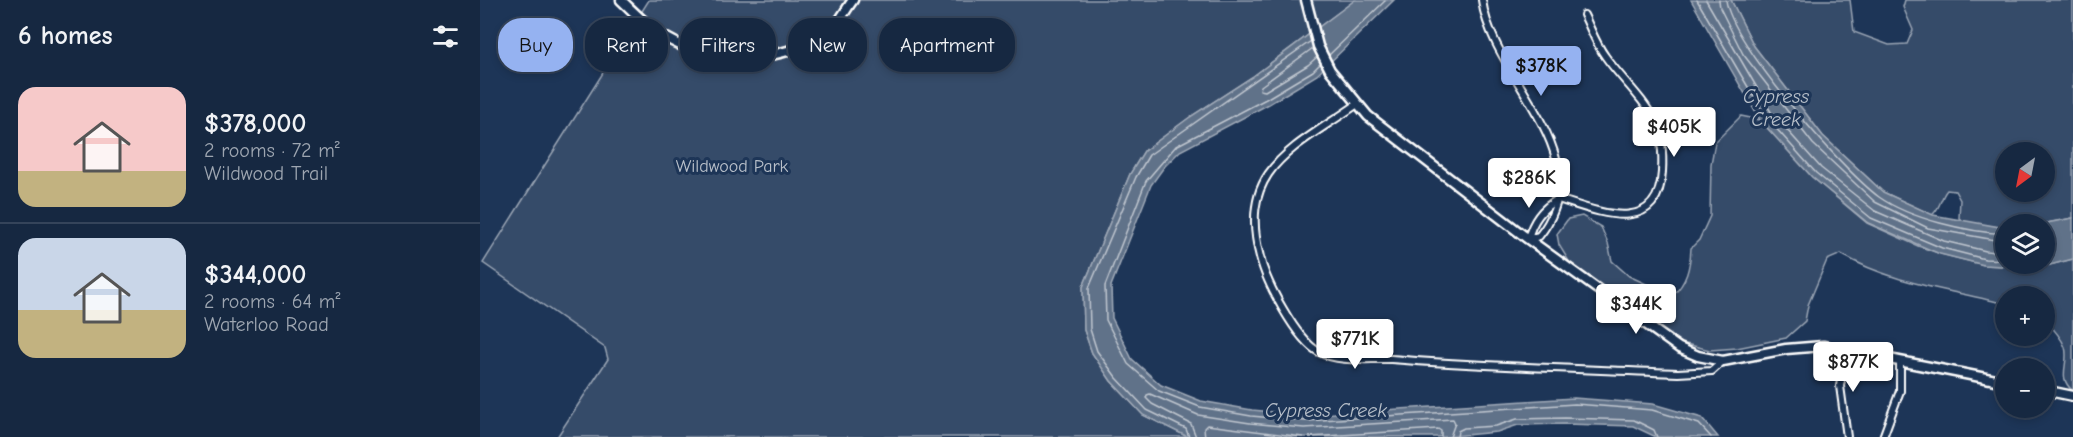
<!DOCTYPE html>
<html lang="en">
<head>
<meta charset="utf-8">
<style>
  :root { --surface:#162841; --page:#1f3048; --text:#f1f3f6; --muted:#9ea6b1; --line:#35445a; --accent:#95b2f1 }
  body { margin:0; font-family:"Comic Neue",sans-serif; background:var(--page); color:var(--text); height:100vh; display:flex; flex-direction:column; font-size:22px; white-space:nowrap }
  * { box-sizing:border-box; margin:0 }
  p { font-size:20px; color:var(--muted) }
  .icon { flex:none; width:33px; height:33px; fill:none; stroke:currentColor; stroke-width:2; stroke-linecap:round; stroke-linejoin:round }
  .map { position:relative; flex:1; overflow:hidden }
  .panel { display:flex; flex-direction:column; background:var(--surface); width:480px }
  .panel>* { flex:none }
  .hud { position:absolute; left:18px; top:18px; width:570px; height:54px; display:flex; gap:12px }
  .needle { width:39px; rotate:212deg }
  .buttons { position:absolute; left:1515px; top:142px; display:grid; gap:12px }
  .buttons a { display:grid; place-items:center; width:60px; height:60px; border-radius:50%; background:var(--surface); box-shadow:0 3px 9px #0003,0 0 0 2px var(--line); font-size:30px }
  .price { position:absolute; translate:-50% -51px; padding:0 14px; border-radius:6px; background:#fff; color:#222; font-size:20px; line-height:39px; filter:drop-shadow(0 2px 3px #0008) }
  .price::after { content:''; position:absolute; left:50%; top:36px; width:18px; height:14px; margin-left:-9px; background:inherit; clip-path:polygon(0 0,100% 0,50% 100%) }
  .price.on { background:var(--accent); color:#111 }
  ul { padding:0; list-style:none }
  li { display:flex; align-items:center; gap:18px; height:150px; padding:0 18px }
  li+li { border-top:2px solid var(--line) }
  li span { display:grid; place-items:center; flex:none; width:168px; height:120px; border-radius:18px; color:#555 }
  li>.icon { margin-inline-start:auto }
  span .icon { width:72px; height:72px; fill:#fffc; stroke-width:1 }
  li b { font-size:26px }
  h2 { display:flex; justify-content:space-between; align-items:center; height:72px; padding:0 18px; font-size:26px }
  .chip { padding:0 21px; border-radius:24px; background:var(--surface); box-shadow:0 3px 9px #0003,0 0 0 2px var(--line); font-size:21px; line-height:54px }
  .chip.on { background:var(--accent); color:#111 }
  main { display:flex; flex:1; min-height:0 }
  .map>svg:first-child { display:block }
  .green { fill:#364b69; stroke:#9aa5b4; stroke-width:1.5; fill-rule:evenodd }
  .water { fill:#617289; stroke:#a0aab8; stroke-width:1.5 }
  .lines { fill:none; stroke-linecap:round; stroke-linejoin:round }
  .shore { stroke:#c0c7d0; stroke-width:1.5 }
  .street-casing { stroke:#fff; stroke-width:10 }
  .secondary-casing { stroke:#fff; stroke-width:13 }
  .street { stroke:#1d3557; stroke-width:6 }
  .secondary { stroke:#1d3557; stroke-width:8 }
  .labels { text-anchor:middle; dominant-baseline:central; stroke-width:6; stroke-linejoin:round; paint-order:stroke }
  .park-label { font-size:18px; fill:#b9c0ca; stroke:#1d3557 }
  .water-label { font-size:20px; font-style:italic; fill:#b8c0ca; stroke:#1d3557 }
</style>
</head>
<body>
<main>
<section class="panel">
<h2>6 homes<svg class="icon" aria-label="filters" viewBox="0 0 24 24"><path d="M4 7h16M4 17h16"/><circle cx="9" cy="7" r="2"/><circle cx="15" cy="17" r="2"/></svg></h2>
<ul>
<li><span style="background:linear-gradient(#f6c9c9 70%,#c2b280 0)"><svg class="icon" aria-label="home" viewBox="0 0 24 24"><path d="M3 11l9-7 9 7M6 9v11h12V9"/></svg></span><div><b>$378,000</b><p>2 rooms · 72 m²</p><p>Wildwood Trail</p></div></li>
<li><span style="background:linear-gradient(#c9d6e8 60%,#c2b280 0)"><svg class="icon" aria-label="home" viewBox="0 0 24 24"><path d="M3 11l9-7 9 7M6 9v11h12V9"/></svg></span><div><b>$344,000</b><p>2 rooms · 64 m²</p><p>Waterloo Road</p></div></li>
</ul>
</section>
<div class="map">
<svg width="1593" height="437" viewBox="0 0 1593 437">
  <rect width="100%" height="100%" fill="#1d3557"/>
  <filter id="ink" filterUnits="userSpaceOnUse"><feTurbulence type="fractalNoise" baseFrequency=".0167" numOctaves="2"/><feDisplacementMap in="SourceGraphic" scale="12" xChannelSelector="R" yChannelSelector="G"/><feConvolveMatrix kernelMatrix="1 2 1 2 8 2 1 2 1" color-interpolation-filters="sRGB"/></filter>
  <g filter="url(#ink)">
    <g class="green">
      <path d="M169,0H875L772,77L710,117L664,151L650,174L603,287L604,330L612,353L631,381L663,415L708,437H77L128,359L125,348L3,263Z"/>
      <path d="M1251,0H1370L1374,32L1409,45L1427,44L1433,30L1423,7L1425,0H1593V218L1556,225H1526L1525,228L1485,222L1479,218L1480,200L1475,191L1467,190C1460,198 1461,208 1452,215L1403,192L1343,136L1274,46ZM1526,153H1564V192H1526Z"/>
      <path d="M1261,116L1280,120L1332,177L1387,223L1438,246L1461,254L1504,265L1558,268L1593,259V391C1576,377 1590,364 1585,347C1581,337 1572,327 1565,320L1564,297H1526L1525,304C1471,290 1410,283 1361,254L1347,260L1328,305L1325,321L1306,338L1257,348L1230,350L1202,343L1175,327L1090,263L1079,245L1077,234L1088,219L1102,216L1121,227L1128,243L1132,261L1149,276L1192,296C1207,283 1210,267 1211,248L1219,240L1230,216L1231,164L1235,142Z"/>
    </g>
    <g class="water">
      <path d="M875,0H914L837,75L789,104L700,151L684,167L671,185L631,286L632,318L652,359L681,385L721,401L772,410L825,415L1094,398L1173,404L1222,418L1238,437H1176L1153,426L1085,424L1038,425L1017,432L964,437H708L663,415L631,381L612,353L604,330L603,287L650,174L664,151L710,117L772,77Z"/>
      <path d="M1211,0H1251L1274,46L1343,136L1403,192L1453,215L1525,228L1526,264H1564V225H1556L1593,218V259L1558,268L1504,265L1460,254L1388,223L1332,177L1280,120Z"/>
    </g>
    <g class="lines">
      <g class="shore">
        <path d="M1217,0L1285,116L1336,173L1391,218L1462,248L1505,259L1526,260"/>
        <path d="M1226,0L1291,112L1341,168L1395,211L1464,241L1506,251L1526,253"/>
        <path d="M1239,0L1240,8L1263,54L1333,144L1395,202L1448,228L1526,242"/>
        <path d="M1246,0C1251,43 1362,170 1399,197C1430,219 1488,232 1526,234"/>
        <path d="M833,48L781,86L780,90L785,91L828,65L837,57"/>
        <path d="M849,55L906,0"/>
        <path d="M840,64L833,71L786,99L696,146L666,181L625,286L626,320L648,364L679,391L720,407L771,416L826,421L1095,404L1172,410L1219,424L1231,437"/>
        <path d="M709,437L706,429L667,410L636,377L617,351L610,329L609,288L656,177L669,155L831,41"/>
        <path d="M716,437L711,424L672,404L666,398L667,395L670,394L718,415L770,423L824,428L973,419L975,423L970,437"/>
        <path d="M725,437L724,428L727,425L823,437"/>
        <path d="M829,437L958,429L961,431V437"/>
        <path d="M977,437L978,431L984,428L1016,426L1037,419L1085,418L1154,420L1174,430L1177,437"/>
      </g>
      <g class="street-casing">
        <g id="street">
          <path d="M1002,0C1012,79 1124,155 1059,236L1048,239C1052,222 1062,208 1078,199"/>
          <path d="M876,105C813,149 757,169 780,257C786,282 816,340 839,352C860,363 889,358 911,359C1007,367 1102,369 1198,373L1232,371L1243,361"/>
          <path d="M1078,199C1119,212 1178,237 1182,172C1183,156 1182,137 1175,122C1163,97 1141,79 1125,56C1116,44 1111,29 1104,15"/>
          <path d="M1366,350L1360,386L1367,437"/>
          <path d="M1403,437L1420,391V361"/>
        </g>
      </g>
      <g class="secondary-casing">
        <g id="secondary">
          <path d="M141,0C154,12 168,27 183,36C225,61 265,64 311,50C324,46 338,41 348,33C359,25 365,10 373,0"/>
          <path d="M826,0L838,46L850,70L888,116L1048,239L1199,348L1218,356L1243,361L1306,349L1343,346L1526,382"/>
          <path d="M1564,390L1593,396"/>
        </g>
      </g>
      <use href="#street" class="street"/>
      <use href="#secondary" class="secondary"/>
    </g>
  </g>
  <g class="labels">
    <g class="park-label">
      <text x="252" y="166">Wildwood Park</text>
    </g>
    <g class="water-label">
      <text x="1296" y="96">Cypress<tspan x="1296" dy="23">Creek</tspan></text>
      <text x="846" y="410">Cypress Creek</text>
    </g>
  </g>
</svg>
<div class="buttons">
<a><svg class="needle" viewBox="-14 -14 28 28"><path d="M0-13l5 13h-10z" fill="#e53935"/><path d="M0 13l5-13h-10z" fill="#9ea6b1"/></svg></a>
<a><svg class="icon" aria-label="layers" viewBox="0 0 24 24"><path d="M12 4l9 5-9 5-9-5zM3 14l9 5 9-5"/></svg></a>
<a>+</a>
<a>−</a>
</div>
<b class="price on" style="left:1061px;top:97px">$378K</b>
<b class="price" style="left:1194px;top:158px">$405K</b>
<b class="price" style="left:1049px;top:209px">$286K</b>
<b class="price" style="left:1156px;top:335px">$344K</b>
<b class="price" style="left:875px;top:370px">$771K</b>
<b class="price" style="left:1373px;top:393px">$877K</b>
<div class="hud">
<a class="chip on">Buy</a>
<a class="chip">Rent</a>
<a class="chip">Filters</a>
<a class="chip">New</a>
<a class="chip">Apartment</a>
</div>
</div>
</main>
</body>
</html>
